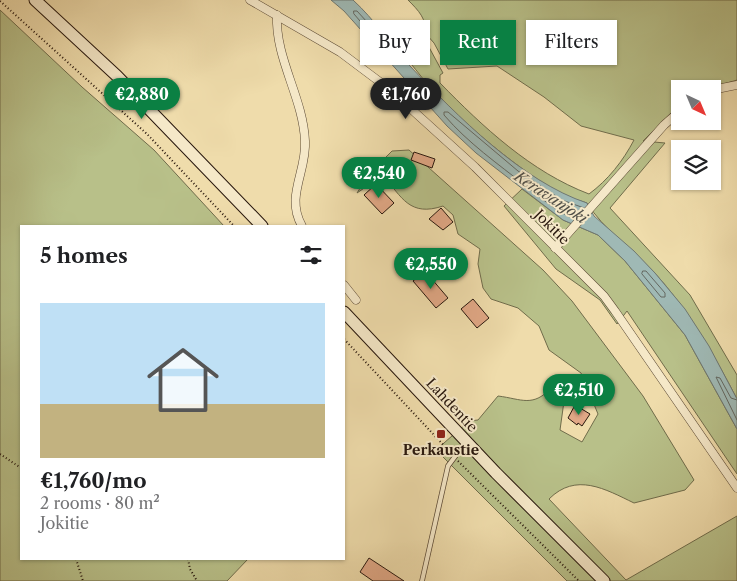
<!DOCTYPE html>
<html lang="en">
<head>
<meta charset="utf-8">
<style>
  :root { --surface:#fff; --page:#f2f2f2; --text:#202124; --muted:#757577; --line:#e0e0e0; --accent:#0b8043 }
  body { margin:0; font-family:"Libre Caslon Text",serif; background:var(--page); color:var(--text); height:100vh; display:flex; flex-direction:column; font-size:19px; white-space:nowrap }
  * { box-sizing:border-box; margin:0 }
  p { font-size:16px; color:var(--muted) }
  .icon { flex:none; width:28px; height:28px; fill:none; stroke:currentColor; stroke-width:2; stroke-linecap:round; stroke-linejoin:round }
  .map { position:relative; flex:1; overflow:hidden }
  .drawer { position:absolute; left:20px; top:225px; width:325px; height:335px; display:flex; flex-direction:column; background:var(--surface); border-radius:0px; box-shadow:0 1px 4px #0004 }
  .drawer>* { flex:none }
  .hud { position:absolute; left:360px; top:20px; width:301px; height:45px; display:flex; gap:10px }
  .needle { width:32px; rotate:136deg }
  .controls { position:absolute; left:671px; top:80px; display:grid; gap:10px }
  .controls a { display:grid; place-items:center; width:50px; height:50px; border-radius:0px; background:var(--surface); box-shadow:0 1px 4px #0004; font-size:25px }
  .price { position:absolute; translate:-50% -42px; padding:0 11px; border-radius:18px; background:var(--accent); color:#fff; font-size:16px; line-height:32px; filter:drop-shadow(0 1px 2px #0008) }
  .price::after { content:''; position:absolute; left:50%; top:30px; width:15px; height:11px; margin-left:-8px; background:inherit; clip-path:polygon(0 0,100% 0,50% 100%) }
  .price.on { background:#222; color:#fff }
  ul { padding:0; list-style:none }
  li { display:grid; align-content:center; gap:10px; height:265px; padding:0 20px }
  li+li { border-top:1px solid var(--line) }
  li span { display:grid; place-items:center; height:155px; border-radius:0px; color:#555 }
  li>.icon { margin-inline-start:auto }
  span .icon { width:90px; height:90px; fill:#fffc; stroke-width:1 }
  li b { font-size:21px }
  h2 { display:flex; justify-content:space-between; align-items:center; height:60px; padding:0 20px; font-size:21px }
  .tag { padding:0 18px; border-radius:0px; background:var(--surface); box-shadow:0 1px 4px #0004; font-size:18px; line-height:45px }
  .tag.on { background:var(--accent); color:#fff }
  .map>svg:first-child { display:block }
  .green { fill:#b8c089; stroke:#706c4b }
  .water { fill:#9fb9b5; stroke:#6f7872 }
  .lines { fill:none; stroke-linecap:round; stroke-linejoin:round }
  .shore { stroke:#646861; stroke-width:1 }
  .building { fill:#e1a886; stroke:#28170d }
  .lane-casing { stroke:#5a4834; stroke-width:5.5 }
  .street-casing { stroke:#5a4834; stroke-width:9 }
  .secondary-casing { stroke:#28170d; stroke-width:13 }
  .path { stroke:#28170d; stroke-width:2; stroke-dasharray:1 2.5; stroke-linecap:butt }
  .lane { stroke:#f5e8c8; stroke-width:4 }
  .street { stroke:#f5e8c8; stroke-width:8 }
  .secondary { stroke:#f5e8c8; stroke-width:11 }
  .poi-dot { fill:#8f2418; stroke:#f5e8c8; stroke-width:2 }
  .labels { text-anchor:middle; dominant-baseline:central; stroke-width:4; stroke-linejoin:round; paint-order:stroke }
  .street-label { font-size:14px; fill:#28170d; stroke:#f5e8c8 }
  .poi-label { font-size:14px; font-weight:bold; fill:#28170d; stroke:#f5e8c8 }
  .water-label { font-size:15px; font-style:italic; fill:#525048; stroke:#f5e8c8 }
</style>
</head>
<body>
<div class="map">
<svg width="737" height="581" viewBox="0 0 737 581">
  <rect width="100%" height="100%" fill="#efdcab"/>
  <filter id="stains"><feTurbulence type="fractalNoise" baseFrequency=".004" numOctaves="4"/><feColorMatrix values="0 0 0 0 .2 0 0 0 0 .09 0 0 0 0 .02 0 0 0 .5 -.17"/></filter>
  <radialGradient id="worn" r=".72"><stop offset=".6" stop-color="#630" stop-opacity="0"/><stop offset="1" stop-color="#630" stop-opacity=".3"/></radialGradient>
  <g class="green">
    <path d="M408,0H737V80L707,89H680V104L643,141L665,143L610,208L690,295L737,375V399C713,353 688,309 653,271C631,248 604,230 587,203C579,200 572,199 565,196C528,178 449,113 424,80C413,66 402,53 390,39L399,32L413,42L424,38L443,73L440,75V83C483,127 531,172 589,194C608,180 623,161 634,140L581,126L544,97L497,66L448,69L434,43L426,34C426,18 419,11 408,0Z"/>
    <path d="M0,10L82,87L154,150L224,226H21V559H248L227,581H0Z"/>
    <path d="M409,150L543,270L572,301L643,396L694,480L685,490L634,503C605,489 576,472 549,499L626,580L737,516V581H567L436,450L469,421L478,420L498,396C522,399 533,408 552,387L565,394L560,430L582,442L598,414L581,373L549,350L539,326L518,308L491,299L483,288L478,264L480,249L458,234L453,215L443,206C410,217 402,198 383,175L357,193L369,174L392,151Z"/>
    <path d="M522,189L563,220L598,235L625,261L685,335L737,429V474L627,311L617,324L600,300L556,269L504,206Z"/>
  </g>
  <path class="water" d="M331,0H353C375,20 390,44 410,66C456,115 523,182 587,203L594,216L634,251L655,273L685,309L709,346L737,399V429L685,335L625,261L598,235L563,220L476,153L447,126L344,11Z"/>
  <g class="lines">
    <g class="shore">
      <path d="M354,11H357L389,46L388,50H385L354,14Z"/>
      <path d="M574,219C556,211 541,198 526,186C498,164 468,143 444,115V112H448L518,171L562,200L584,208"/>
      <path d="M643,271H646L665,293V297H661L642,274Z"/>
      <path d="M737,400L731,398L720,378L716,377L737,420"/>
    </g>
  </g>
  <g class="building">
    <path d="M414,152L435,159L432,168L411,160Z"/>
    <path d="M376,184L394,203L382,214L364,195Z"/>
    <path d="M441,208L453,222L443,230L429,219Z"/>
    <path d="M425,271L448,298L436,308L413,281Z"/>
    <path d="M473,299L489,318L477,328L461,309Z"/>
    <path d="M575,405L590,414L582,426L578,423L577,425L568,418Z"/>
    <path d="M369,558L404,581H373L360,572Z"/>
  </g>
  <g class="lines">
    <g class="lane-casing">
      <path id="lane" d="M422,581L448,466L465,443"/>
    </g>
    <g class="street-casing">
      <g id="street">
        <path d="M250,0L340,52L388,88L475,167L604,296L615,311L737,488"/>
        <path d="M277,15C275,59 303,97 305,141C307,171 285,197 302,226"/>
        <path d="M712,90L737,85"/>
        <path d="M555,248L664,125L680,111"/>
        <path d="M344,285L356,300"/>
      </g>
    </g>
    <g class="secondary-casing">
      <g id="secondary">
        <path d="M35,0L117,76L262,226"/>
        <path d="M344,312L496,473L604,581"/>
      </g>
    </g>
    <g class="path">
      <path d="M0,1L147,134L234,226"/>
      <path d="M344,339L450,452"/>
      <path d="M0,454L21,468"/>
      <path d="M458,461L579,581"/>
      <path d="M76,559L83,581"/>
      <path d="M188,559L190,569L197,581"/>
    </g>
    <use href="#lane" class="lane"/>
    <use href="#street" class="street"/>
    <use href="#secondary" class="secondary"/>
  </g>
  <rect class="poi-dot" x="436" y="429" width="10" height="10" rx="2.5"/>
  <g class="labels">
    <g class="street-label">
      <text transform="translate(552 227) rotate(45)">Jokitie</text>
      <text transform="translate(452 405) rotate(47)">Lahdentie</text>
    </g>
    <g class="poi-label">
      <text x="441" y="450">Perkaustie</text>
    </g>
    <g class="water-label">
      <text transform="translate(551 197) rotate(33)">Keravanjoki</text>
    </g>
  </g>
  <rect width="100%" height="100%" filter="url(#stains)"/>
  <rect width="100%" height="100%" fill="url(#worn)"/>
</svg>
<div class="controls">
<a><svg class="needle" viewBox="-14 -14 28 28"><path d="M0-13l5 13h-10z" fill="#e53935"/><path d="M0 13l5-13h-10z" fill="#757577"/></svg></a>
<a><svg class="icon" aria-label="layers" viewBox="0 0 24 24"><path d="M12 4l9 5-9 5-9-5zM3 14l9 5 9-5"/></svg></a>
</div>
<b class="price" style="left:142px;top:120px">€2,880</b>
<b class="price on" style="left:406px;top:120px">€1,760</b>
<b class="price" style="left:379px;top:199px">€2,540</b>
<b class="price" style="left:431px;top:290px">€2,550</b>
<b class="price" style="left:579px;top:416px">€2,510</b>
<div class="hud">
<a class="tag">Buy</a>
<a class="tag on">Rent</a>
<a class="tag">Filters</a>
</div>
<section class="drawer">
<h2>5 homes<svg class="icon" aria-label="filters" viewBox="0 0 24 24"><path d="M4 7h16M4 17h16"/><circle cx="9" cy="7" r="2"/><circle cx="15" cy="17" r="2"/></svg></h2>
<ul>
<li><span style="background:linear-gradient(#bfe0f5 65%,#c2b280 0)"><svg class="icon" aria-label="home" viewBox="0 0 24 24"><path d="M3 11l9-7 9 7M6 9v11h12V9"/></svg></span><div><b>€1,760/mo</b><p>2 rooms · 80 m²</p><p>Jokitie</p></div></li>
</ul>
</section>
</div>
</body>
</html>
